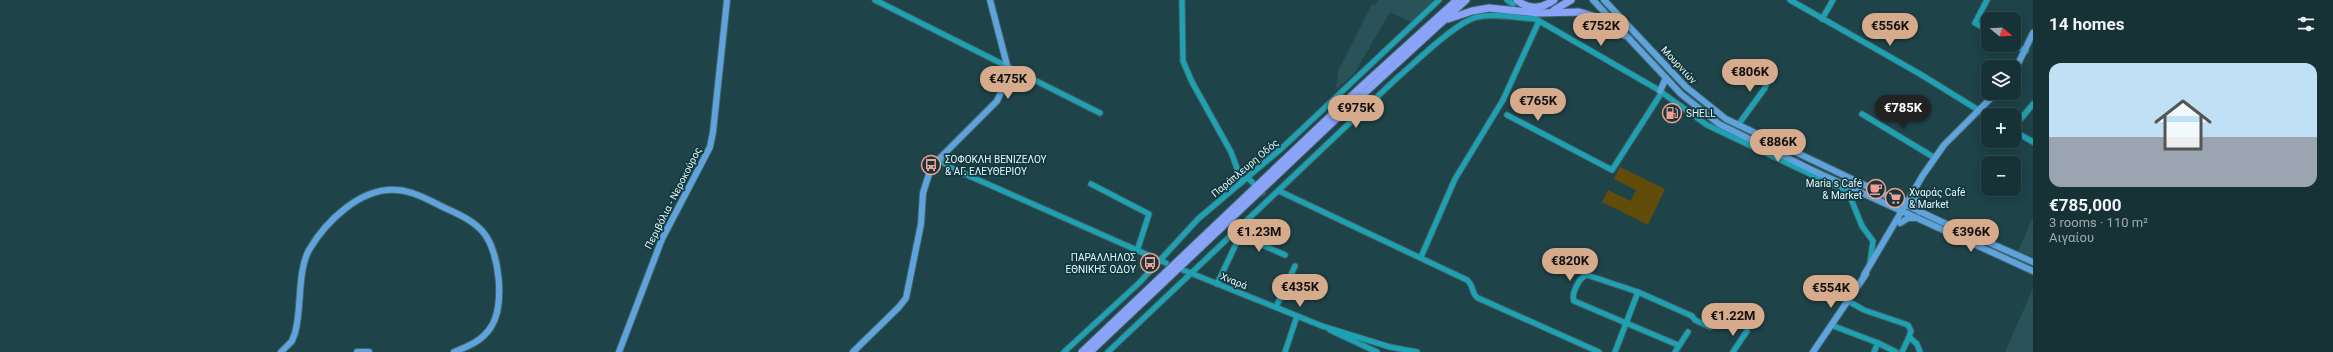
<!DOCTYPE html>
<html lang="en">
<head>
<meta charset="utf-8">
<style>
  :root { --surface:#163237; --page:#1f3a3f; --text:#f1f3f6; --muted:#9eaaad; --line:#354d52; --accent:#d6ab8b }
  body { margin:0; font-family:Roboto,sans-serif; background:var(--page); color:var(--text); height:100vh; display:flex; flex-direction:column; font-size:15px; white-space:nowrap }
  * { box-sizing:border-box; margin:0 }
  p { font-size:13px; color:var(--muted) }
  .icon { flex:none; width:22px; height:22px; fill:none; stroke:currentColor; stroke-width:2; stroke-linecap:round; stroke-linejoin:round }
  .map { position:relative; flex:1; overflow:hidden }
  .panel { display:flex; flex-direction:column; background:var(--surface); width:300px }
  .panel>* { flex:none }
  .needle { width:26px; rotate:108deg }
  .controls { position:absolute; left:1981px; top:12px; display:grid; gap:8px }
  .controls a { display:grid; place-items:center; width:40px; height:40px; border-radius:8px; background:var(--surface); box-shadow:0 2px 10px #0003,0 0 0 1px var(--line); font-size:20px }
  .price { position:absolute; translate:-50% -34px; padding:0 9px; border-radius:14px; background:var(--accent); color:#111; font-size:13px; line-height:26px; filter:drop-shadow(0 1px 2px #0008) }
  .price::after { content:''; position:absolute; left:50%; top:24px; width:12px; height:9px; margin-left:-6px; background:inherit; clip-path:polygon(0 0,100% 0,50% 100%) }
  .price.active { background:#222; color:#fff }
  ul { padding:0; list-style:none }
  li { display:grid; align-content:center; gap:8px; height:212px; padding:0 16px }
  li span { display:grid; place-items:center; height:124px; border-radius:12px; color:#555 }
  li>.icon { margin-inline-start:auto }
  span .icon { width:72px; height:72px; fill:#fffc; stroke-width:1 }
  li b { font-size:17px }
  h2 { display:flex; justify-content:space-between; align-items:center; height:48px; padding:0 16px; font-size:17px }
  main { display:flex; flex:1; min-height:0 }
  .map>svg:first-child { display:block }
  .built { fill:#2a5259 }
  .park { fill:#614c0a }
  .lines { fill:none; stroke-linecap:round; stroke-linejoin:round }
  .minor-tunnel { stroke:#3c5e64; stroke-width:5; stroke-dasharray:5 2.5; stroke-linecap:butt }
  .minor-casing { stroke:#426368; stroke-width:7 }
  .major-casing { stroke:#426368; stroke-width:8 }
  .highway-casing { stroke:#426368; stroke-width:9 }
  .minor { stroke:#1da2b4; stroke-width:5 }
  .major { stroke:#5ea3dc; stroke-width:6 }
  .highway { stroke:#89a3f7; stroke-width:7 }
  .labels { text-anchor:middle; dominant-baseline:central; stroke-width:3.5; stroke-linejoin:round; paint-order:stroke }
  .street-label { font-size:10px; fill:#e5f9fc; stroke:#13383e }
  .poi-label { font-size:10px; fill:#e5f9fc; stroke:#13383e; text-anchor:start }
</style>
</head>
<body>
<main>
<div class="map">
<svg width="2033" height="352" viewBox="0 0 2033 352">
  <rect width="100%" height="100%" fill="#1e4349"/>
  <g class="built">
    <path d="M1378,0H1434L1412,23L1390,12L1354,74L1336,89L1338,71L1372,4L1375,5Z"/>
    <path d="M2033,217V257L2018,251Z"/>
    <path d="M2033,288V352H2005L2028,300Z"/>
  </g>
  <path class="park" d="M1620,167L1665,189L1648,225L1602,202L1608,190L1631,201L1636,190L1614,179Z"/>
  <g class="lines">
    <g class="minor-tunnel">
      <path d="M1513,4L1532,16"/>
      <path d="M1258,188L1265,195"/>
    </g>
    <g class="minor-casing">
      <g id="minor">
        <path d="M875,0L1100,113"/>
        <path d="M1182,0L1183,61L1192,82L1231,152L1242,182"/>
        <path d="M1507,0L1513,4"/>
        <path d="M1790,0L1920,74L1988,116"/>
        <path d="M1987,0L1975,23L1988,30"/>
        <path d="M1534,18L1657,89L1707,125L1844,190L1851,199L1862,226L1873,241L1870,263"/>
        <path d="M1822,19L1833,0"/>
        <path d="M2014,45L2026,51"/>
        <path d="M1862,114L1935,158"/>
        <path d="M1507,115L1612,170L1662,92"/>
        <path d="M1738,125L1765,88L1772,68"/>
        <path d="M2014,127L2033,104"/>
        <path d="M2014,131L2033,142"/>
        <path d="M939,159L949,167L1166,263"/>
        <path d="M1248,178L1253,183"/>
        <path d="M1091,184L1149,214L1137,251"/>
        <path d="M1279,191L1467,280C1474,285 1471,294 1478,298L1599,352"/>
        <path d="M1240,235L1285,255"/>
        <path d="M1421,257L1455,179L1503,100L1539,21"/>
        <path d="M1183,270L1322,326L1390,347L1417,352"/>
        <path d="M1217,284L1245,225"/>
        <path d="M1848,301L1864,310L1908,325L1911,331L1909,337L1917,344L1920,352"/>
        <path d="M1276,307L1295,266"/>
        <path d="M1831,325L1878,343L1896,352"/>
        <path d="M1330,330L1377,352"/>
        <path d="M1678,345L1574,301C1571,294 1579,277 1587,275L1638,292L1692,316L1695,320L1710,327"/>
        <path d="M1064,352L1139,283L1198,219L1282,148L1439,0"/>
        <path d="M1108,352L1397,78C1416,62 1456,22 1477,17C1496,13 1516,18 1535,19"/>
        <path d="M1285,352L1297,316"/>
        <path d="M1615,352L1638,292"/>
        <path d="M1675,352L1688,332"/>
        <path d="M1733,352L1747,331"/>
        <path d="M1874,352L1878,343"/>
        <path d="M1902,352L1909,337"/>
      </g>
    </g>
    <g class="major-casing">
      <g id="major">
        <path d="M1593,0L1681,94L1719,124L1814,171L2033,271"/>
        <path d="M1604,0L1686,87L1726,119L1942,222L2033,262"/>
        <path d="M2014,72L2033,33"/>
        <path d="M1660,91L1666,78"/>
        <path d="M1916,195V205L1920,212"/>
        <path d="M1900,223L1908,218H1915"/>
        <path d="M1864,275L1923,175L1944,145L1996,93"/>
        <path d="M281,352L292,341L295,333C302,309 297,272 309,250C326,221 361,187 397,190C413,191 429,200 443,207C456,213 473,220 483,232C500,252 505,306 491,327C482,341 469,346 454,352"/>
        <path d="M357,352H369"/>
        <path d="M619,352L662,239L710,147L713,132L727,0"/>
        <path d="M853,352L899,307L906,298L921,224L923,193L929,174L939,159L997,101L1004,85L1007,65L990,0"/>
        <path d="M1813,352L1866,274"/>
      </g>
    </g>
    <g class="highway-casing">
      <g id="highway">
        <path d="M1517,0C1528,10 1542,9 1554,0"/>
        <path d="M1554,10L1571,0"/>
        <path d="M1448,19L1472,11L1489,8L1538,13L1579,12L1600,18L1624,35"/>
        <path d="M1082,352L1362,86L1457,0"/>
        <path d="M1090,352L1334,121L1466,0"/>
      </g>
    </g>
    <use href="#minor" class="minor"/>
    <use href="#major" class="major"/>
    <use href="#highway" class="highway"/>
  </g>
  <defs>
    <g id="fuel-ring" transform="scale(1)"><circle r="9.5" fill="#13383e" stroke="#f59d8e" stroke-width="1.5"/><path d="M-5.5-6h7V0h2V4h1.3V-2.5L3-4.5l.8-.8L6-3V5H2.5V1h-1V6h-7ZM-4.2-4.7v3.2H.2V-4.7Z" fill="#f59d8e"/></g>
    <g id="bus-ring" transform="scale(1)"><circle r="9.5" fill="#13383e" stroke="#f59d8e" stroke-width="1.5"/><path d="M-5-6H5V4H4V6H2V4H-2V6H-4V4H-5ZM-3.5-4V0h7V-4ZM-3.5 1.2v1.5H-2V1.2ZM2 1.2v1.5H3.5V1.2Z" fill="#f59d8e"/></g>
    <g id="cafe-ring" transform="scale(1)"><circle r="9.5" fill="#13383e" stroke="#f59d8e" stroke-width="1.5"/><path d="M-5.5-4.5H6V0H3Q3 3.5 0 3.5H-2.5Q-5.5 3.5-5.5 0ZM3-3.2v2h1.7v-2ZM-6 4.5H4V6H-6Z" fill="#f59d8e"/></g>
    <g id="supermarket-ring" transform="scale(1)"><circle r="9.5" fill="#13383e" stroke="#f59d8e" stroke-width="1.5"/><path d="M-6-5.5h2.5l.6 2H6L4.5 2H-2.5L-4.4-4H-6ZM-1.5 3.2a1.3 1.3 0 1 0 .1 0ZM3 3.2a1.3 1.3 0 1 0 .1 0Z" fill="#f59d8e"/></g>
  </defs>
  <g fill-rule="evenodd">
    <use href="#fuel-ring" x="1672" y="113"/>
    <use href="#bus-ring" x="931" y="165"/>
    <use href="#cafe-ring" x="1876" y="189"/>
    <use href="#supermarket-ring" x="1895" y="198"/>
    <use href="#bus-ring" x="1150" y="263"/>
  </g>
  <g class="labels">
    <g class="street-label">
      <text transform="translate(1679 65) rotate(47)">Μουρνιών</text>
      <text transform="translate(1245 168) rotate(-40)">Παράπλευρη Οδός</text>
      <text transform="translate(673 198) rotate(-63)">Περιβόλια - Νεροκούρος</text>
      <text transform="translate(1234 281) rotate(22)">Χναρά</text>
    </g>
    <g class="poi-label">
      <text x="1686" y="113">SHELL</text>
      <text x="945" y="159">ΣΟΦΟΚΛΗ ΒΕΝΙΖΕΛΟΥ<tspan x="945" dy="12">&amp; ΑΓ. ΕΛΕΥΘΕΡΙΟΥ</tspan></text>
      <text x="1862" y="183" text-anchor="end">Maria s Café<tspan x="1862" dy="12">&amp; Market</tspan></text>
      <text x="1909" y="192">Χναράς Café<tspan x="1909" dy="12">&amp; Market</tspan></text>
      <text x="1136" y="257" text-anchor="end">ΠΑΡΑΛΛΗΛΟΣ<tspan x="1136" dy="12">ΕΘΝΙΚΗΣ ΟΔΟΥ</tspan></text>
    </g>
  </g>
</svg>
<div class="controls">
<a><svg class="needle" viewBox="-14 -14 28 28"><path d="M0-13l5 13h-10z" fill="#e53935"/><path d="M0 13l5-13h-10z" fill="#9eaaad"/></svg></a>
<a><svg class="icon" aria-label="layers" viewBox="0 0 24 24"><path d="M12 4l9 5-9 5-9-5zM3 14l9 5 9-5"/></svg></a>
<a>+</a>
<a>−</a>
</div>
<b class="price" style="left:1601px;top:47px">€752K</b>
<b class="price" style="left:1890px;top:47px">€556K</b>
<b class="price" style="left:1750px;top:93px">€806K</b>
<b class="price" style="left:1008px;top:100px">€475K</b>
<b class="price" style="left:1538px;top:122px">€765K</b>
<b class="price" style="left:1356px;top:129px">€975K</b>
<b class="price active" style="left:1903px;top:129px">€785K</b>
<b class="price" style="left:1778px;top:163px">€886K</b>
<b class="price" style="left:1259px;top:253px">€1.23M</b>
<b class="price" style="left:1971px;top:253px">€396K</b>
<b class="price" style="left:1570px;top:282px">€820K</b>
<b class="price" style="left:1300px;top:308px">€435K</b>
<b class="price" style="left:1831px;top:309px">€554K</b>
<b class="price" style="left:1733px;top:337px">€1.22M</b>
</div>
<section class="panel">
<h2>14 homes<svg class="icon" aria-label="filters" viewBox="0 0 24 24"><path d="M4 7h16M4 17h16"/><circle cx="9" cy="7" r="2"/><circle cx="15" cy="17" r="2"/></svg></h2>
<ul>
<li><span style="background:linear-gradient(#bfe0f5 60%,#9aa5b1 0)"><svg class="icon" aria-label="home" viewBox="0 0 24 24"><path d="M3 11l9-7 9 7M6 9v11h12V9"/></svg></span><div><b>€785,000</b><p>3 rooms · 110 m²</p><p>Αιγαίου</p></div></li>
</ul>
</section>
</main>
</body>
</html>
